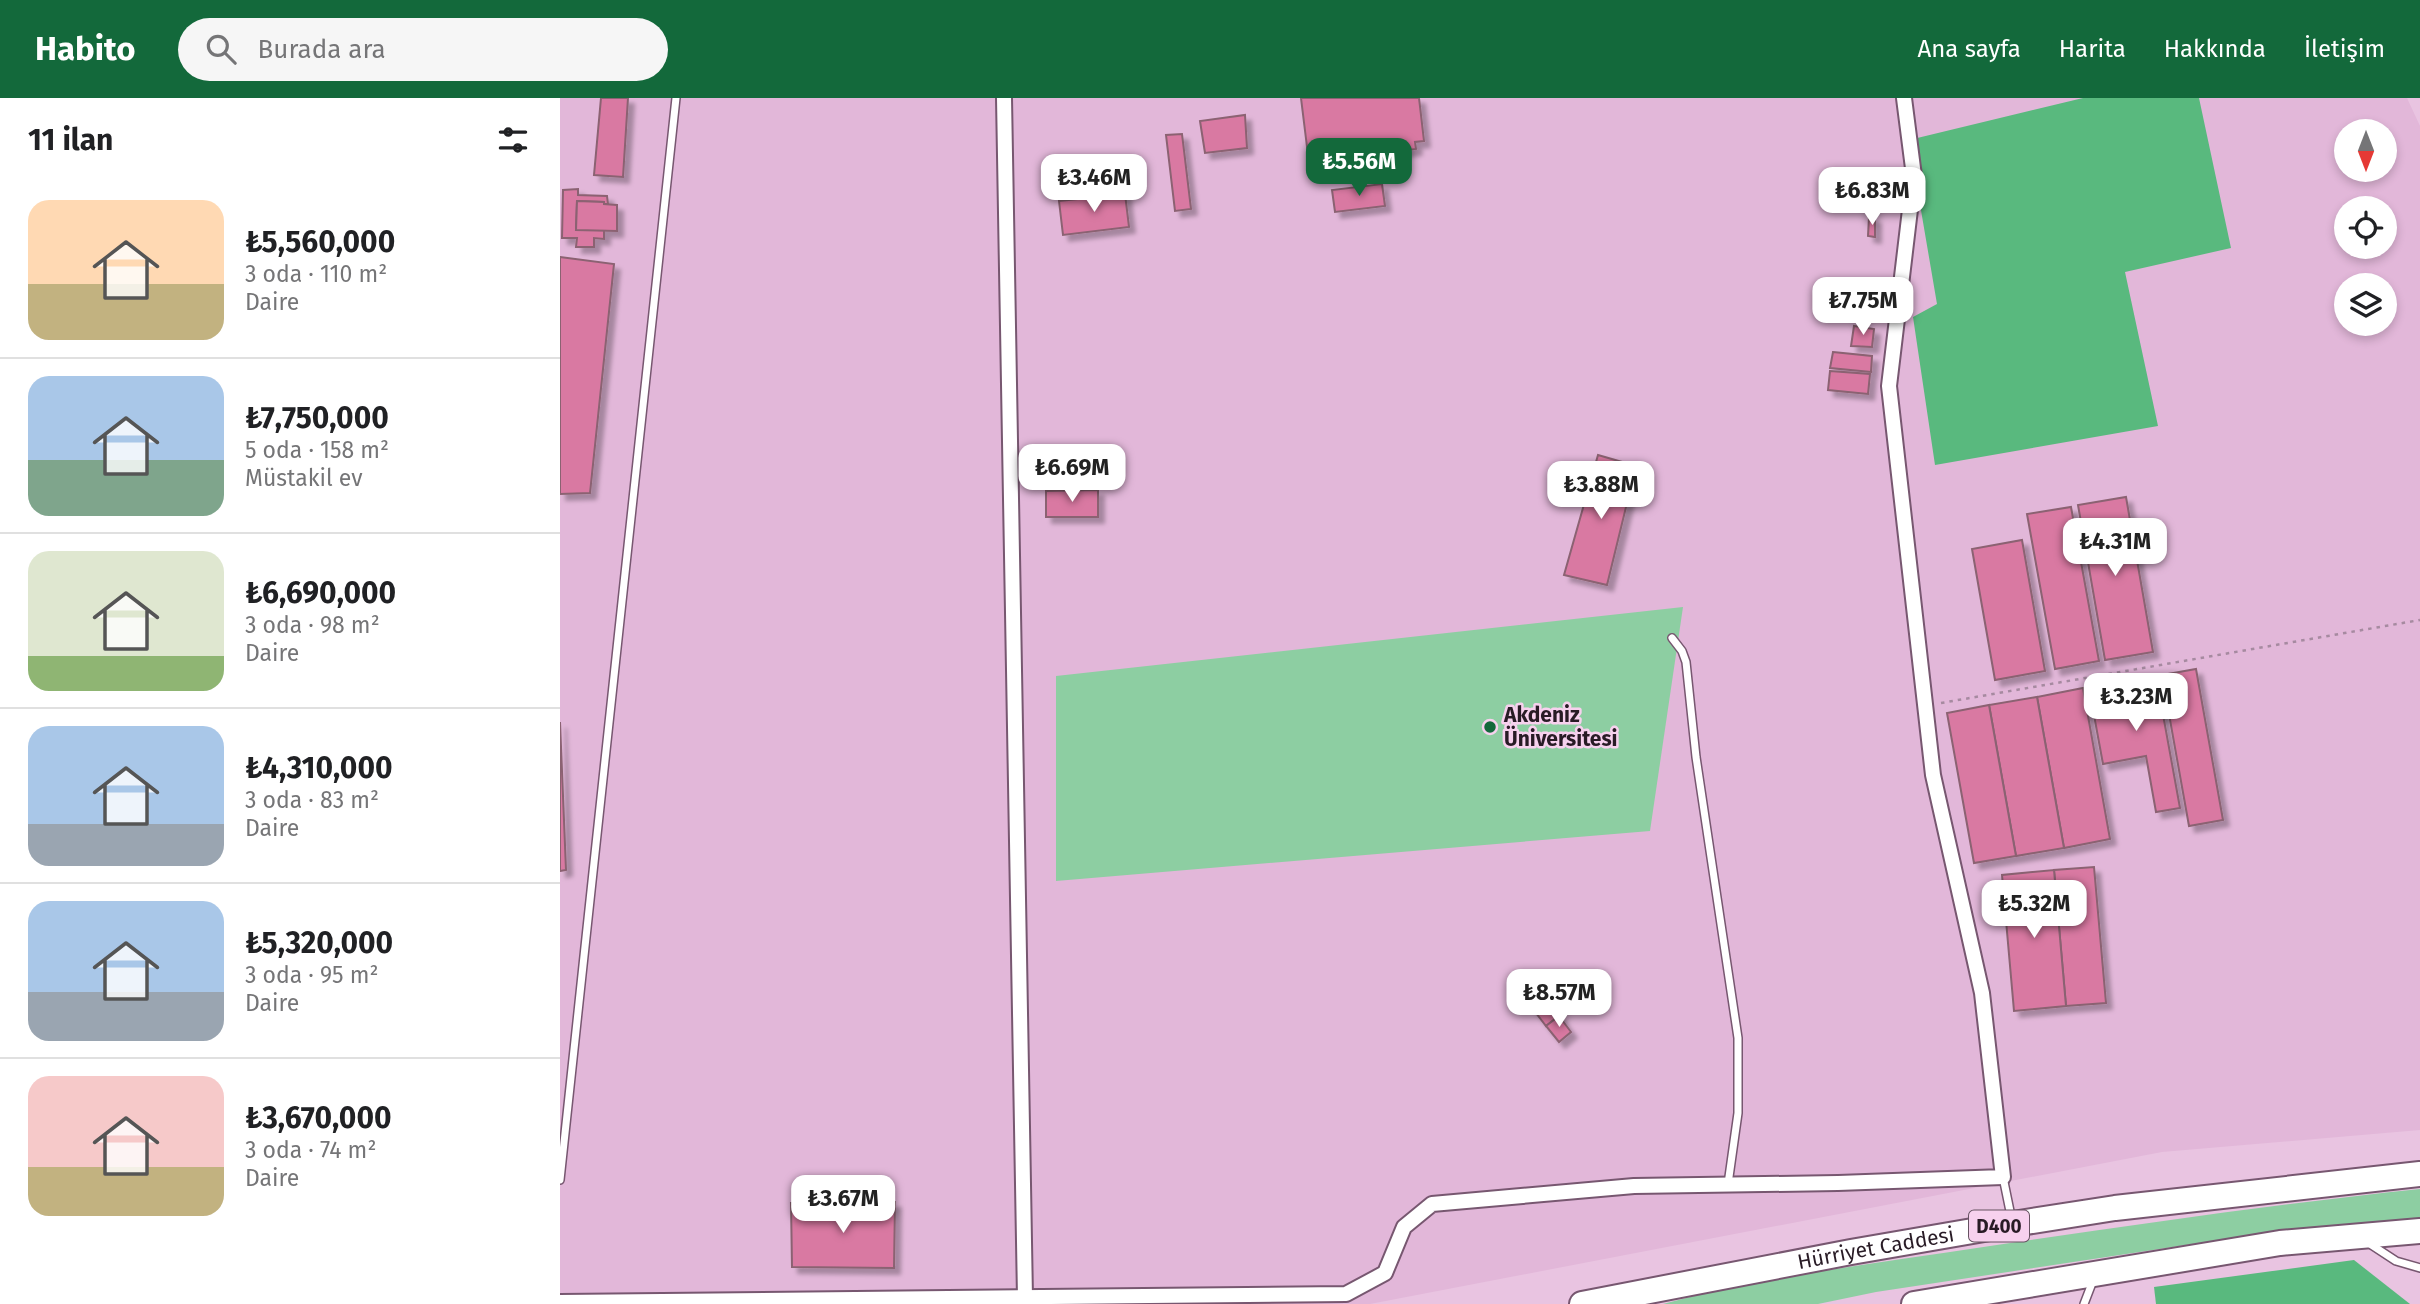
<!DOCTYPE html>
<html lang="tr">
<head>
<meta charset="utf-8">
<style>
  :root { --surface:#fff; --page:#f6f6f6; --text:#202124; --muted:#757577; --line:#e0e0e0; --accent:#13693b }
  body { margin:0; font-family:"Fira Sans",sans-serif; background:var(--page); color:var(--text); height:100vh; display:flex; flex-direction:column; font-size:26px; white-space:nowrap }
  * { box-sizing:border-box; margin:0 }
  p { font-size:23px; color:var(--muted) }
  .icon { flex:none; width:38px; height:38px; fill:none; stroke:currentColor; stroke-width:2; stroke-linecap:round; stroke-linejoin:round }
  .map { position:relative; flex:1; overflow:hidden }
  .panel { display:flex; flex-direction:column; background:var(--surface); width:560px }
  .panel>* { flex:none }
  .needle { width:46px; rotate:180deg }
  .fabs { position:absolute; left:1774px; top:21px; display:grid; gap:14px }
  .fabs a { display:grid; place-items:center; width:63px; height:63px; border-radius:50%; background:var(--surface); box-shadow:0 4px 10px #0003; font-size:35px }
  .price { position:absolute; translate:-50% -60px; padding:0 16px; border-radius:14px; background:#fff; color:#222; font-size:23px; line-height:46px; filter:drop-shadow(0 2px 4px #0008) }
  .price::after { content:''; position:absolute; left:50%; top:42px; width:21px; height:16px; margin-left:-10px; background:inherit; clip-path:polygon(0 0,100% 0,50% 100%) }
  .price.selected { background:var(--accent); color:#fff }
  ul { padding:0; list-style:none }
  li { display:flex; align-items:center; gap:21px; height:175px; padding:0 28px }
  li+li { border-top:2px solid var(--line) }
  li span { display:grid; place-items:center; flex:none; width:196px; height:140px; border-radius:21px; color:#555 }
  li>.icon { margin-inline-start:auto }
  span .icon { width:84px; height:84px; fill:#fffc; stroke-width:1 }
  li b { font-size:30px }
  h2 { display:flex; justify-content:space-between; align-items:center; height:84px; padding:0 28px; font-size:30px }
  header { display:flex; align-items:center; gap:42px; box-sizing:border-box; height:98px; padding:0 35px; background:var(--accent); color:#fff }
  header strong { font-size:33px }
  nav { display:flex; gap:38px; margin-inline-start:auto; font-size:24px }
  .search { width:490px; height:63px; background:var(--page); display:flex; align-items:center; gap:18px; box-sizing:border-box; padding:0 24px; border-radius:38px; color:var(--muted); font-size:26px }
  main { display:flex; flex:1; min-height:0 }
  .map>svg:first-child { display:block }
  .built { fill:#e2b7d9; fill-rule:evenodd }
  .green { fill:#8dcea2 }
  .forest { fill:#59b97e }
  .building { fill:#d979a2; stroke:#8b6272; stroke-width:2; filter:url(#shadow) }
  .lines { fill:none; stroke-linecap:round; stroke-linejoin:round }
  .lane-casing { stroke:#775770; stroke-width:10 }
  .street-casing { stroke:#775770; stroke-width:18 }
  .highway-casing { stroke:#775770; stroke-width:28 }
  .path { stroke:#a68aa0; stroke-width:2.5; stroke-dasharray:3.5 5; stroke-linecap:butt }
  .lane { stroke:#fff; stroke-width:7 }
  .street { stroke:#fff; stroke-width:14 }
  .highway { stroke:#fff; stroke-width:24 }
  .poi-dot { fill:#13693b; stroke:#f7d1ee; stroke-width:2.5 }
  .labels { text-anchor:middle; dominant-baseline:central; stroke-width:5; stroke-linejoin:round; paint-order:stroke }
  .shield { fill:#f7d1ee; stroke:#665261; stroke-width:2 }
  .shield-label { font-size:19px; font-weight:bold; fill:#281b25 }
  .poi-label { font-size:21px; font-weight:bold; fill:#281b25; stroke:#f7d1ee; text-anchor:start }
  .street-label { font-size:21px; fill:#281b25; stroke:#f7d1ee }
</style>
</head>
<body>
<header>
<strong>Habito</strong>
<div class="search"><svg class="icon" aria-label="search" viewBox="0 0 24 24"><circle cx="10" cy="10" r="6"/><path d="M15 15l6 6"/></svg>Burada ara</div>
<nav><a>Ana sayfa</a><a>Harita</a><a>Hakkında</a><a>İletişim</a></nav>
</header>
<main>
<section class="panel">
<h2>11 ilan<svg class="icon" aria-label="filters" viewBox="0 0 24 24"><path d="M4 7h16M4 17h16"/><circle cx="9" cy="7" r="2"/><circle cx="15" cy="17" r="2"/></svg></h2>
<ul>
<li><span style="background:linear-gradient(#ffd9b3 60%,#c2b280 0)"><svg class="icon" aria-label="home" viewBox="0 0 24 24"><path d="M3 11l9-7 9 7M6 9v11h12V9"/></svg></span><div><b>₺5,560,000</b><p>3 oda · 110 m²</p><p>Daire</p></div></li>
<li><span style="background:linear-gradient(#a9c7e8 60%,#7fa58c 0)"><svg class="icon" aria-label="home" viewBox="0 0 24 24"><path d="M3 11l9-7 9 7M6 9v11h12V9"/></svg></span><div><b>₺7,750,000</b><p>5 oda · 158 m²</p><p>Müstakil ev</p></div></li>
<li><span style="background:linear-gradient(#dfe7d0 75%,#8fb573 0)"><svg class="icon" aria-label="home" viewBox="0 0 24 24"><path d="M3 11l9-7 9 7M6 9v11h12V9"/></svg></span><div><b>₺6,690,000</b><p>3 oda · 98 m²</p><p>Daire</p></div></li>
<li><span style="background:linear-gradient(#a9c7e8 70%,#9aa5b1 0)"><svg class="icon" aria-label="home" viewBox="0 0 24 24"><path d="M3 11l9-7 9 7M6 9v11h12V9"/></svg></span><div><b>₺4,310,000</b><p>3 oda · 83 m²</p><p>Daire</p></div></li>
<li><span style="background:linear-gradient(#a9c7e8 65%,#9aa5b1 0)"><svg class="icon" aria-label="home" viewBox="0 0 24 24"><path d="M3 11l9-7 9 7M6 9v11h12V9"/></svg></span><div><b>₺5,320,000</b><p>3 oda · 95 m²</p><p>Daire</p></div></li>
<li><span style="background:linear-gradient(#f6c9c9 65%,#c2b280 0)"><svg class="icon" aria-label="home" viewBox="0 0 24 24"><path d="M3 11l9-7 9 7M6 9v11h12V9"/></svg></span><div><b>₺3,670,000</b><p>3 oda · 74 m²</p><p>Daire</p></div></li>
</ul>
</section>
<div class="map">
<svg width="1860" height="1206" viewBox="0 0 1860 1206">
  <defs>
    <filter id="shadow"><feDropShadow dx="6" dy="6" stdDeviation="2" flood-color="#0004"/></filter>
  </defs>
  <rect width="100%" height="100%" fill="#e9c4e1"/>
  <path class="built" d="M0,0H1847L1860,28V1032L1602,1054L810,1206H0ZM1787,33H1825V72H1787ZM1787,110H1825V149H1787ZM1787,187H1825V226H1787Z"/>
  <g class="green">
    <path d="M1123,509L1090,733L496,783V578Z"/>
    <path d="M1860,1091V1122L1679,1139L1316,1194L1258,1206H1103C1210,1177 1321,1165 1430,1148C1573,1127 1716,1106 1860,1091Z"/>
  </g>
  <g class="forest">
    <path d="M1523,0H1639L1671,150L1565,174L1598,328L1375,367L1353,219L1377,206L1349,42Z"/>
    <path d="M1794,1162L1850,1206H1596L1594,1189Z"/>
  </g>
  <g class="building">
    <path d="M41,0H68L63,79L34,77Z"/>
    <path d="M741,0H859L864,43L855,44L856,51L833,54L832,47L748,57Z"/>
    <path d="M685,17L687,50L645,55L640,23Z"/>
    <path d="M622,36L631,111L615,113L606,37Z"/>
    <path d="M822,86L825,108L775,114L772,92Z"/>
    <path d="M18,91V97L47,98L48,106H44V104L17,103L16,132H44V141L34,140V149H16L17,140H2L3,92Z"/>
    <path d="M565,96L569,129L503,137L499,103Z"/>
    <path d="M17,103L44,104V106L57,107V133L16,132Z"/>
    <path d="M1309,119L1315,120V139L1308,138Z"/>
    <path d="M0,159L54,166L30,395L0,396Z"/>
    <path d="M1294,228L1314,231L1312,249L1291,248Z"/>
    <path d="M1273,254L1312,258L1311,274L1270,270Z"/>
    <path d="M1270,273L1310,276L1308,296L1268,292Z"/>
    <path d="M1038,357L1076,368L1047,487L1004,477Z"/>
    <path d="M538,392V419H486V393Z"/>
    <path d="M1566,399L1593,554L1545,562L1518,407Z"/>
    <path d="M1511,409L1539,563L1495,571L1467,416Z"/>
    <path d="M1462,442L1485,573L1435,582L1412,451Z"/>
    <path d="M1636,571L1663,722L1629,728L1602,577Z"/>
    <path d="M1596,578L1620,710L1596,714L1586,658L1543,666L1529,590Z"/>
    <path d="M1523,590L1550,741L1504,750L1477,599Z"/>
    <path d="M1477,599L1504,750L1456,758L1429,607Z"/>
    <path d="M1429,607L1456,758L1414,765L1387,615Z"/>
    <path d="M0,624L6,772L0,773Z"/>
    <path d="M1534,769L1546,905L1506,908L1494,772Z"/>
    <path d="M1494,772L1506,908L1454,913L1442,777Z"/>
    <path d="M980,892L990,904L976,915L966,901Z"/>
    <path d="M990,904L999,918L986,928L976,915Z"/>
    <path d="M999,918L1011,934L999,944L986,928Z"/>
    <path d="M335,1104L334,1170L232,1169L231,1105Z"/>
  </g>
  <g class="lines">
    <g class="lane-casing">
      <g id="lane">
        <path d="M1112,540L1122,553L1126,564L1136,659L1178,940V1015L1168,1086"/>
        <path d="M1443,1079L1452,1123"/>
        <path d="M0,1082L116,0"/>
        <path d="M1807,1144L1836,1163L1860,1170"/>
        <path d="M1524,1206L1534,1180"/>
      </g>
    </g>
    <g class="street-casing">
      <g id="street">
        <path d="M444,0L465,1200"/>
        <path d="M0,1204L786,1196L825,1175L844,1129L872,1106L1074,1088L1278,1085L1443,1079L1422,895L1373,677L1329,288L1354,78L1344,0"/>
      </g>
    </g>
    <g class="highway-casing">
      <g id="highway">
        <path id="s1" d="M1022,1206L1291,1154L1453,1126L1555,1110L1860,1076"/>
        <path d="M1354,1206L1720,1145L1860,1133"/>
      </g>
    </g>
    <path class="path" d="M1381,605L1860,522"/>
    <use href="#lane" class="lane"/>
    <use href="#street" class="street"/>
    <use href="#highway" class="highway"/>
  </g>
  <circle class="poi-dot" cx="930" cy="629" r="7"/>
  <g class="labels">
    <rect class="shield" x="1409" y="1112.5" width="60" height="31" rx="5"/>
    <g class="shield-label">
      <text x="1439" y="1128">D400</text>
    </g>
    <g class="poi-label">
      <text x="944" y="617">Akdeniz<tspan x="944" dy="24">Üniversitesi</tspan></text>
    </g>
    <g class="street-label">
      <text stroke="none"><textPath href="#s1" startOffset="299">Hürriyet Caddesi</textPath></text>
    </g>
  </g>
</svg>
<div class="fabs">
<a><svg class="needle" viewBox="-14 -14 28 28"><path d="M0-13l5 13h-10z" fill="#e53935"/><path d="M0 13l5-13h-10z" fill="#757577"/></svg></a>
<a><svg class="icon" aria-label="locate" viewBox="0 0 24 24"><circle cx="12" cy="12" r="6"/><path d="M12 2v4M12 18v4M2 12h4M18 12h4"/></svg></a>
<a><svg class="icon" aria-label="layers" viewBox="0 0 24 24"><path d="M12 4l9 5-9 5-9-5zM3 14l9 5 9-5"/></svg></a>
</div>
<b class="price selected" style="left:799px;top:100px">₺5.56M</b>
<b class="price" style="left:534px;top:116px">₺3.46M</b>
<b class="price" style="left:1312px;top:129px">₺6.83M</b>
<b class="price" style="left:1303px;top:239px">₺7.75M</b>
<b class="price" style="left:512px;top:406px">₺6.69M</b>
<b class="price" style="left:1041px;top:423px">₺3.88M</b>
<b class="price" style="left:1555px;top:480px">₺4.31M</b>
<b class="price" style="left:1576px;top:635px">₺3.23M</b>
<b class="price" style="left:1474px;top:842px">₺5.32M</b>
<b class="price" style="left:999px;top:931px">₺8.57M</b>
<b class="price" style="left:283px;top:1137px">₺3.67M</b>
</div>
</main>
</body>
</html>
